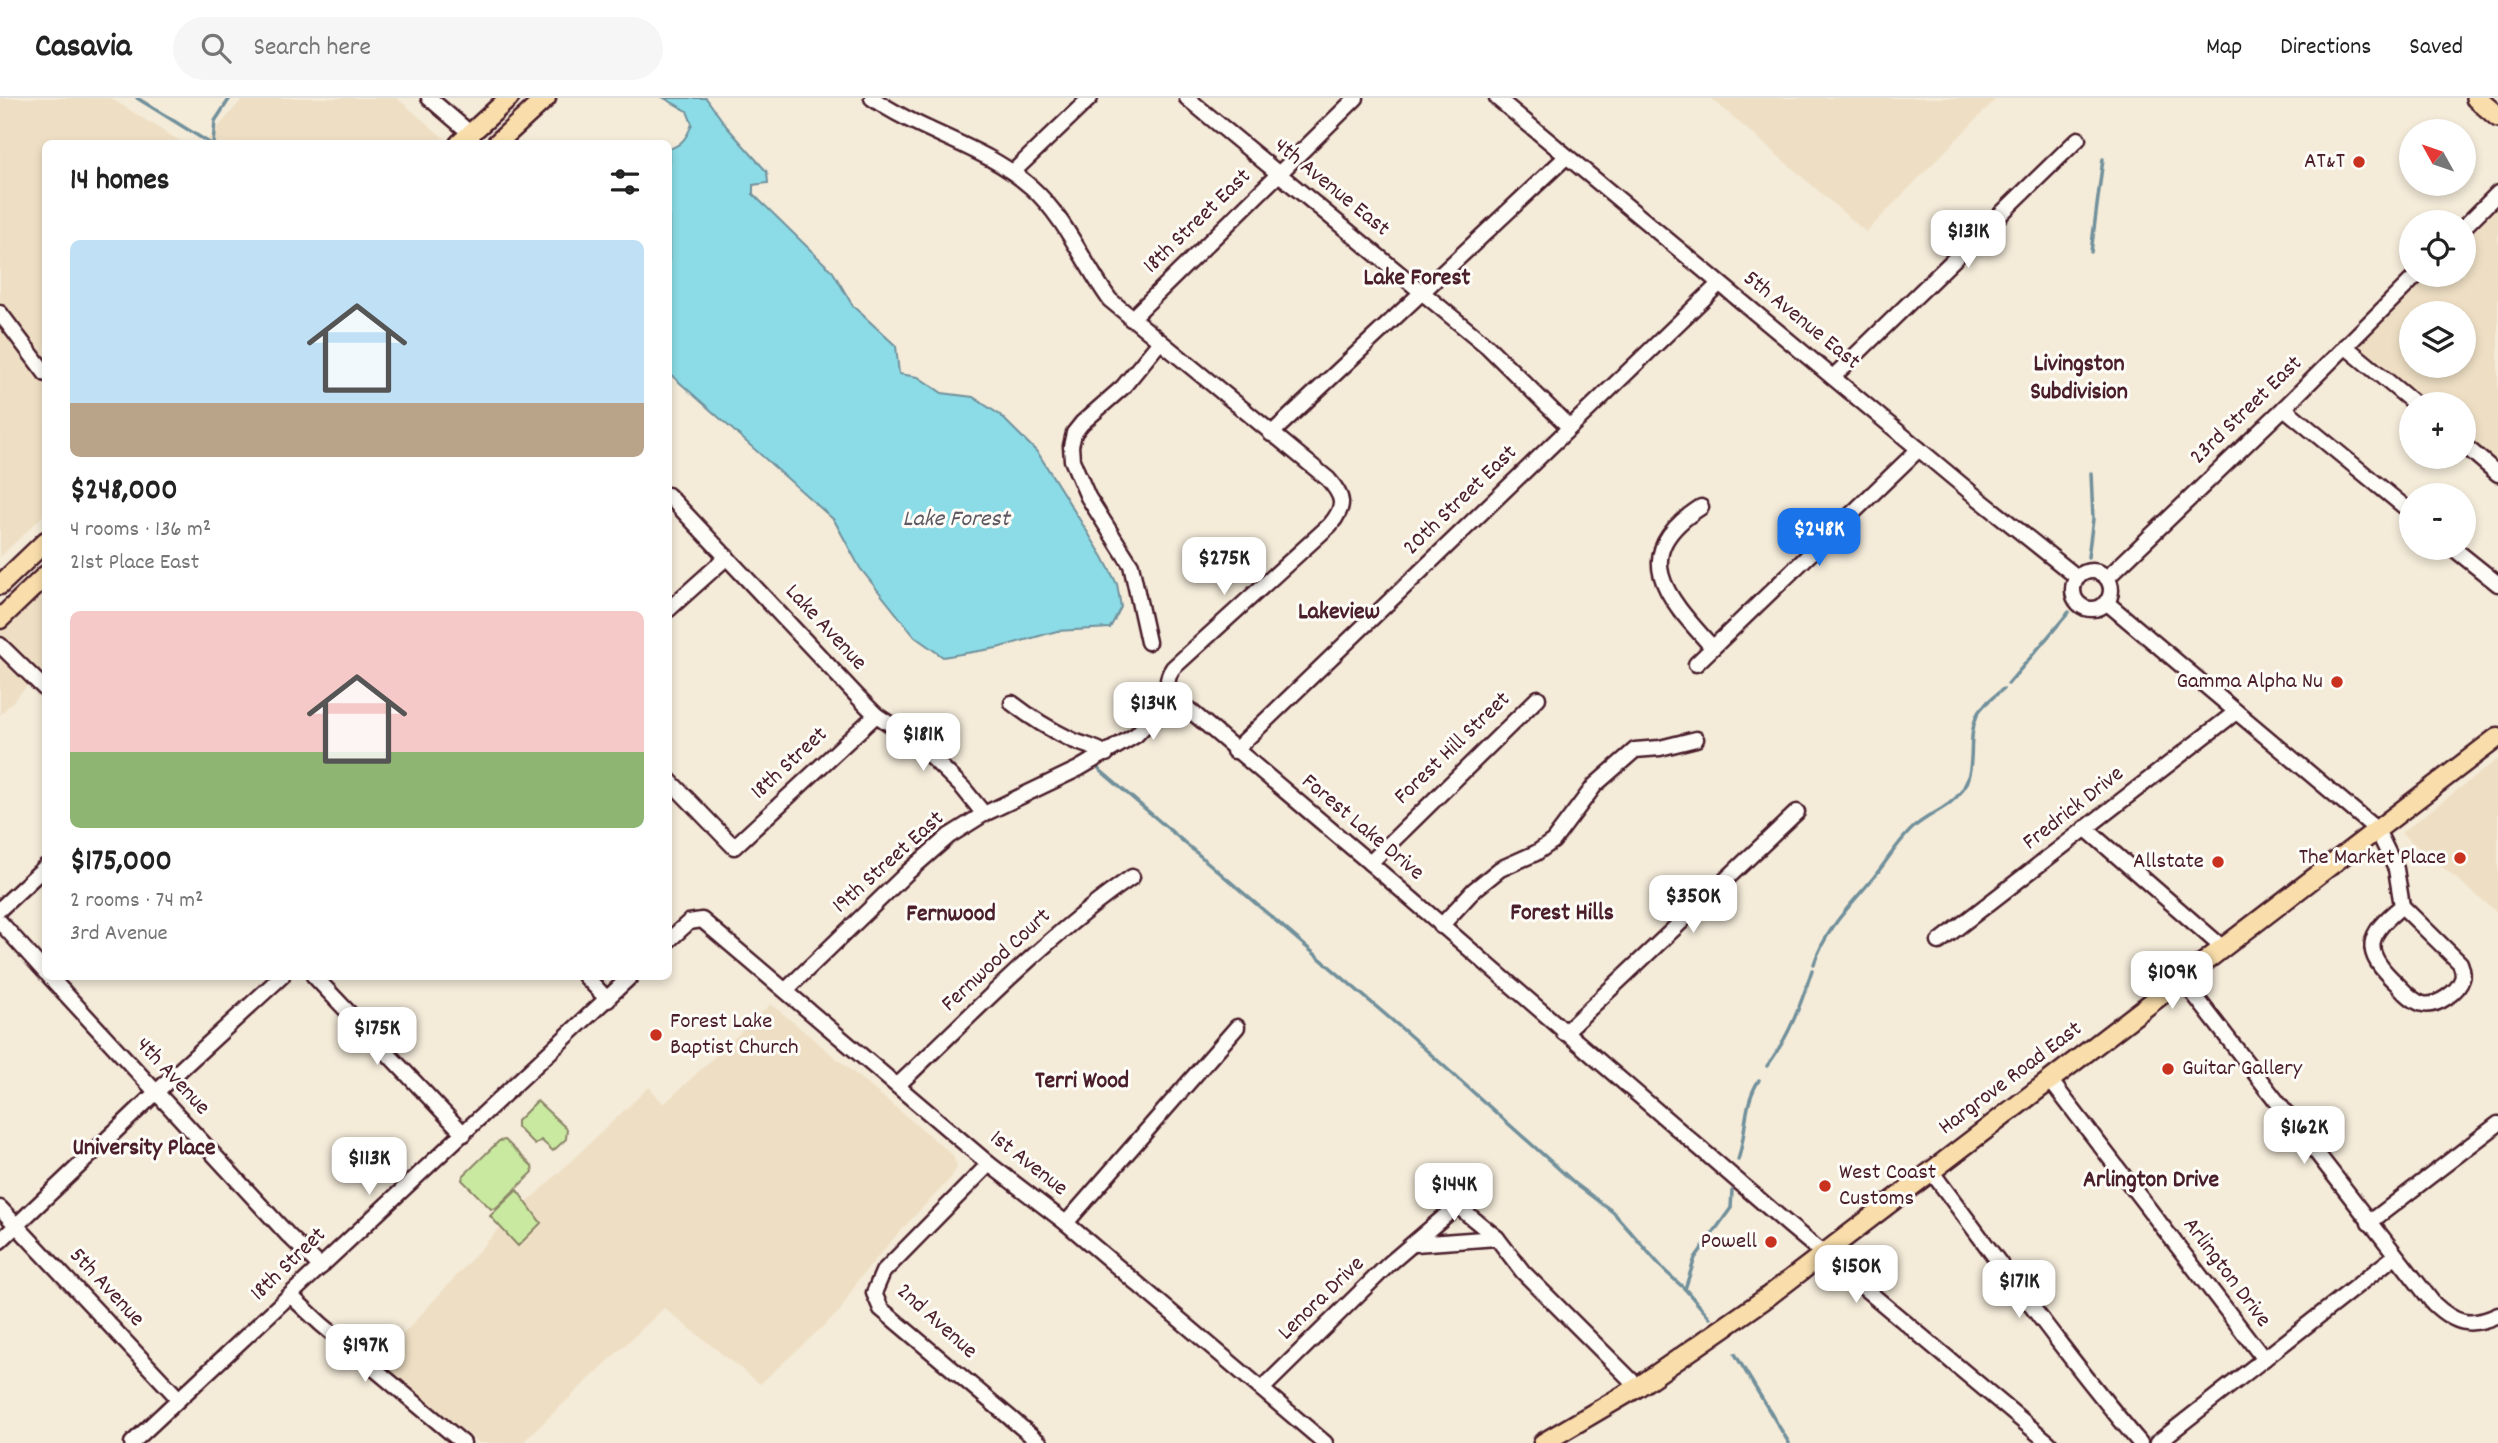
<!DOCTYPE html>
<html lang="en">
<head>
<meta charset="utf-8">
<style>
  :root { --surface:#fff; --page:#f6f6f6; --text:#222; --muted:#767676; --line:#e0e0e0; --accent:#1a73e8 }
  body { margin:0; font-family:Dekko,sans-serif; background:var(--page); color:var(--text); height:100vh; display:flex; flex-direction:column; font-size:26px; white-space:nowrap }
  * { box-sizing:border-box; margin:0 }
  p { font-size:23px; color:var(--muted) }
  .icon { flex:none; width:38px; height:38px; fill:none; stroke:currentColor; stroke-width:2; stroke-linecap:round; stroke-linejoin:round }
  .map { position:relative; flex:1; overflow:hidden }
  .details { position:absolute; left:42px; top:42px; width:630px; height:840px; display:flex; flex-direction:column; background:var(--surface); border-radius:10px; box-shadow:0 4px 10px #0003 }
  .details>* { flex:none }
  .needle { width:46px; rotate:310deg }
  .buttons { position:absolute; left:2399px; top:21px; display:grid; gap:14px }
  .buttons a { display:grid; place-items:center; width:77px; height:77px; border-radius:50%; background:var(--surface); box-shadow:0 4px 10px #0003; font-size:35px }
  .price { position:absolute; translate:-50% -60px; padding:0 16px; border-radius:14px; background:#fff; color:#222; font-size:23px; line-height:46px; filter:drop-shadow(0 2px 4px #0008) }
  .price::after { content:''; position:absolute; left:50%; top:42px; width:21px; height:16px; margin-left:-10px; background:inherit; clip-path:polygon(0 0,100% 0,50% 100%) }
  .price.on { background:var(--accent); color:#fff }
  ul { padding:0; list-style:none }
  li { display:grid; align-content:center; gap:14px; height:371px; padding:0 28px }
  li span { display:grid; place-items:center; height:217px; border-radius:10px; color:#555 }
  li>.icon { margin-inline-start:auto }
  span .icon { width:126px; height:126px; fill:#fffc; stroke-width:1 }
  li b { font-size:30px }
  h2 { display:flex; justify-content:space-between; align-items:center; height:84px; padding:0 28px; font-size:30px }
  header { display:flex; align-items:center; gap:42px; box-sizing:border-box; height:98px; padding:0 35px; background:var(--surface); border-bottom:2px solid var(--line) }
  header strong { font-size:33px }
  nav { display:flex; gap:38px; margin-inline-start:auto; font-size:24px }
  .search { width:490px; height:63px; background:var(--page); display:flex; align-items:center; gap:18px; box-sizing:border-box; padding:0 24px; border-radius:38px; color:var(--muted); font-size:26px }
  .map>svg:first-child { display:block }
  .built { fill:#eedfc4; fill-rule:evenodd }
  .park { fill:#c9e9a1; stroke:#8a8466; stroke-width:2 }
  .water { fill:#8bdce6; stroke:#71909b; stroke-width:2 }
  .lines { fill:none; stroke-linecap:round; stroke-linejoin:round }
  .stream { stroke:#71909b; stroke-width:3.5 }
  .minor-casing { stroke:#4a1f2b; stroke-width:19 }
  .major-casing { stroke:#4a1f2b; stroke-width:23 }
  .highway-casing { stroke:#4a1f2b; stroke-width:24 }
  .minor { stroke:#fdfcf7; stroke-width:14 }
  .major { stroke:#f9deab; stroke-width:18 }
  .highway { stroke:#f9deab; stroke-width:19 }
  .poi-dot { fill:#c8321e; stroke:#fdfcf7; stroke-width:2.5 }
  .labels { text-anchor:middle; dominant-baseline:central; stroke-width:6; stroke-linejoin:round; paint-order:stroke }
  .poi-label { font-size:23px; fill:#4a1f2b; stroke:#fdfcf7; text-anchor:end }
  .street-label { font-size:23px; fill:#4a1f2b; stroke:#fdfcf7 }
  .neighbourhood-label { font-size:24px; font-weight:bold; fill:#4a1f2b; stroke:#fdfcf7 }
  .water-label { font-size:24px; font-style:italic; fill:#5e5863; stroke:#fdfcf7 }
</style>
</head>
<body>
<header>
<strong>Casavia</strong>
<div class="search"><svg class="icon" aria-label="search" viewBox="0 0 24 24"><circle cx="10" cy="10" r="6"/><path d="M15 15l6 6"/></svg>Search here</div>
<nav><a>Map</a><a>Directions</a><a>Saved</a></nav>
</header>
<div class="map">
<svg width="2498" height="1345" viewBox="0 0 2498 1345">
  <rect width="100%" height="100%" fill="#f4ebd9"/>
  <filter id="ink" filterUnits="userSpaceOnUse"><feTurbulence type="fractalNoise" baseFrequency=".0143" numOctaves="2"/><feDisplacementMap in="SourceGraphic" scale="14" xChannelSelector="R" yChannelSelector="G"/><feConvolveMatrix kernelMatrix="1 2 1 2 8 2 1 2 1" color-interpolation-filters="sRGB"/></filter>
  <g filter="url(#ink)">
    <g class="built">
      <path d="M0,0H110L183,45L46,46L45,416L0,459Z"/>
      <path d="M243,0H397L445,41L440,46L205,45Z"/>
      <path d="M1711,0H1997L1866,134Z"/>
      <path d="M2498,108V358L2492,364L2464,340V306H2425L2357,247L2428,177H2464V142ZM2412,215H2464V268H2412Z"/>
      <path d="M45,493V569L0,617V535Z"/>
      <path d="M2498,661V815L2401,735Z"/>
      <path d="M771,906L953,1057L957,1069L951,1080L901,1132L858,1182L840,1213L760,1286L664,1210L522,1345H479L378,1264L497,1133L649,989L664,1006Z"/>
    </g>
    <g class="park">
      <path d="M537,1003L567,1031L566,1041L553,1053L541,1042L535,1047L517,1029V1023Z"/>
      <path d="M505,1042L532,1068L533,1074L496,1110L491,1111L462,1082L463,1078L499,1043Z"/>
      <path d="M517,1092L541,1125L518,1148L490,1118Z"/>
    </g>
    <path class="water" d="M664,0H706L727,29L767,74L768,85L753,87V96L833,174L853,208L896,248L899,276L918,279L942,295L973,299L1000,317L1038,355L1103,459L1117,486L1121,509L1110,530L1057,533L997,550L943,559L915,539L860,470L834,422L669,275V51C682,47 687,39 692,26L687,13Z"/>
    <g class="lines">
      <g class="stream">
        <path d="M137,0L211,46"/>
        <path d="M213,46L215,23L230,0"/>
        <path d="M2091,154L2103,61"/>
        <path d="M2088,459L2093,421L2091,375"/>
        <path d="M2008,586L2069,514"/>
        <path d="M1095,665L1101,673L1407,935L1577,1087L1613,1114L1665,1173L1685,1191L1710,1220"/>
        <path d="M1814,866C1825,831 1852,806 1874,779C1888,762 1898,743 1914,729C1929,716 1949,710 1961,694C1978,670 1966,643 1977,617C1981,607 1995,598 2003,591"/>
        <path d="M1767,968C1789,939 1801,906 1812,872"/>
        <path d="M1738,1062C1747,1034 1743,1006 1759,982"/>
        <path d="M1685,1191L1695,1160L1731,1110L1732,1093"/>
        <path d="M1735,1256L1789,1345"/>
      </g>
      <g class="minor-casing">
        <g id="minor">
          <path d="M429,0L470,35L474,46"/>
          <path d="M872,0C922,35 985,48 1031,89C1066,120 1083,165 1110,202L1328,381C1344,399 1346,408 1330,427L1173,570C1166,580 1166,588 1173,598L1370,765L1790,1128L2049,1345"/>
          <path d="M1187,0L1487,248L1569,329"/>
          <path d="M1497,0L1974,397L2077,479"/>
          <path d="M1013,74L1090,0"/>
          <path d="M2464,129L2498,95"/>
          <path d="M0,215L46,276"/>
          <path d="M1131,221L1356,0"/>
          <path d="M2345,248L2415,306"/>
          <path d="M1833,279L2078,41"/>
          <path d="M2284,310L2412,415"/>
          <path d="M1271,336L1566,59"/>
          <path d="M2464,347L2498,376"/>
          <path d="M668,397L858,599L876,617L913,641L963,690L984,716"/>
          <path d="M1701,409C1626,457 1668,500 1712,549"/>
          <path d="M2453,450L2498,486"/>
          <circle cx="2092" cy="492" r="19"/>
          <path d="M2107,480L2284,310L2417,177"/>
          <path d="M2106,504L2377,732L2396,771L2402,808"/>
          <path d="M668,512L727,459"/>
          <path d="M1148,544L1131,467L1088,399L1072,362L1071,348L1074,335L1082,325L1123,289L1159,245"/>
          <path d="M0,547L46,592"/>
          <path d="M1696,566L1919,351"/>
          <path d="M1012,605C1030,619 1049,631 1070,641C1082,647 1094,648 1106,656"/>
          <path d="M1234,653L1719,186"/>
          <path d="M668,681L734,749L876,617"/>
          <path d="M2085,730L2223,850"/>
          <path d="M1370,765L1538,600"/>
          <path d="M2402,808L2460,865C2462,870 2464,876 2462,881C2458,894 2437,909 2423,906C2413,904 2404,893 2397,886C2361,853 2366,837 2402,808Z"/>
          <path d="M0,811L46,768"/>
          <path d="M0,824L46,875"/>
          <path d="M1441,828L1474,792L1500,771L1536,755L1553,743L1595,687L1635,652L1660,650L1696,641"/>
          <path d="M668,843L689,824L702,822L989,1066L1066,1125L1325,1345"/>
          <path d="M1939,844L2236,614"/>
          <path d="M49,878L288,1137L321,1169"/>
          <path d="M314,878L464,1036"/>
          <path d="M585,878L608,902"/>
          <path d="M2182,881L2433,1205C2455,1226 2470,1230 2498,1217"/>
          <path d="M786,892L908,774L949,738L984,716L1078,671L1136,637L1173,598"/>
          <path d="M1564,935L1797,714"/>
          <path d="M2050,982L2264,1261"/>
          <path d="M898,987C973,916 1046,838 1132,779"/>
          <path d="M989,1066L883,1174L874,1195L881,1211L1040,1345"/>
          <path d="M1931,1073C2000,1165 2066,1258 2140,1345"/>
          <path d="M0,1110L179,1301"/>
          <path d="M1066,1125L1237,929"/>
          <path d="M2369,1125L2498,1026"/>
          <path d="M0,1143L167,984L282,878"/>
          <path d="M1415,1146L1497,1140"/>
          <path d="M291,1198L321,1226L463,1345"/>
          <path d="M1262,1291L1389,1166L1452,1112L1460,1110L1497,1140L1523,1174L1638,1289"/>
          <path d="M132,1345L631,878"/>
          <path d="M2157,1345L2395,1158"/>
        </g>
      </g>
      <g class="major-casing">
        <g id="major">
          <path d="M459,46L509,0"/>
          <path d="M496,46L546,0"/>
          <path d="M0,487L46,443"/>
          <path d="M0,521L46,477"/>
          <path d="M1543,1345L1638,1289L1762,1203L2498,639"/>
        </g>
      </g>
      <g class="highway-casing">
        <path id="highway" d="M2476,0L2498,19"/>
      </g>
      <use href="#minor" class="minor"/>
      <use href="#major" class="major"/>
      <use href="#highway" class="highway"/>
    </g>
  </g>
  <g class="poi-dot">
    <circle cx="2359" cy="64" r="7"/>
    <circle cx="2337" cy="584" r="7"/>
    <circle cx="2460" cy="760" r="7"/>
    <circle cx="2218" cy="764" r="7"/>
    <circle cx="656" cy="937" r="7"/>
    <circle cx="2168" cy="971" r="7"/>
    <circle cx="1825" cy="1088" r="7"/>
    <circle cx="1771" cy="1144" r="7"/>
  </g>
  <g class="labels">
    <g class="poi-label">
      <text x="2345" y="64">AT&amp;T</text>
      <text x="2323" y="584">Gamma Alpha Nu</text>
      <text x="2446" y="760">The Market Place</text>
      <text x="2204" y="764">Allstate</text>
      <text x="670" y="924" text-anchor="start">Forest Lake<tspan x="670" dy="26">Baptist Church</tspan></text>
      <text x="2182" y="971" text-anchor="start">Guitar Gallery</text>
      <text x="1839" y="1075" text-anchor="start">West Coast<tspan x="1839" dy="26">Customs</tspan></text>
      <text x="1757" y="1144">Powell</text>
    </g>
    <g class="street-label">
      <text transform="translate(1331 90) rotate(39)">4th Avenue East</text>
      <text transform="translate(1198 124) rotate(-44)">18th Street East</text>
      <text transform="translate(1801 223) rotate(39)">5th Avenue East</text>
      <text transform="translate(2247 313) rotate(-44)">23rd Street East</text>
      <text transform="translate(1461 403) rotate(-44)">20th Street East</text>
      <text transform="translate(825 530) rotate(47)">Lake Avenue</text>
      <text transform="translate(1453 651) rotate(-44)">Forest Hill Street</text>
      <text transform="translate(790 666) rotate(-43)">18th Street</text>
      <text transform="translate(2074 711) rotate(-38)">Fredrick Drive</text>
      <text transform="translate(1362 730) rotate(40)">Forest Lake Drive</text>
      <text transform="translate(889 765) rotate(-42)">19th Street East</text>
      <text transform="translate(997 863) rotate(-43)">Fernwood Court</text>
      <text transform="translate(172 979) rotate(47)">4th Avenue</text>
      <text transform="translate(2011 981) rotate(-37)">Hargrove Road East</text>
      <text transform="translate(1028 1066) rotate(38)">1st Avenue</text>
      <text transform="translate(289 1167) rotate(-44)">18th Street</text>
      <text transform="translate(2226 1175) rotate(53)">Arlington Drive</text>
      <text transform="translate(106 1190) rotate(47)">5th Avenue</text>
      <text transform="translate(1322 1201) rotate(-44)">Lenora Drive</text>
      <text transform="translate(936 1224) rotate(42)">2nd Avenue</text>
    </g>
    <g class="neighbourhood-label">
      <text x="1417" y="181">Lake Forest</text>
      <text x="2079" y="267">Livingston<tspan x="2079" dy="28">Subdivision</tspan></text>
      <text x="1339" y="515">Lakeview</text>
      <text x="1562" y="816">Forest Hills</text>
      <text x="951" y="817">Fernwood</text>
      <text x="1082" y="984">Terri Wood</text>
      <text x="144" y="1051">University Place</text>
      <text x="2151" y="1083">Arlington Drive</text>
    </g>
    <g class="water-label">
      <text x="956" y="422">Lake Forest</text>
    </g>
  </g>
</svg>
<div class="buttons">
<a><svg class="needle" viewBox="-14 -14 28 28"><path d="M0-13l5 13h-10z" fill="#e53935"/><path d="M0 13l5-13h-10z" fill="#767676"/></svg></a>
<a><svg class="icon" aria-label="locate" viewBox="0 0 24 24"><circle cx="12" cy="12" r="6"/><path d="M12 2v4M12 18v4M2 12h4M18 12h4"/></svg></a>
<a><svg class="icon" aria-label="layers" viewBox="0 0 24 24"><path d="M12 4l9 5-9 5-9-5zM3 14l9 5 9-5"/></svg></a>
<a>+</a>
<a>−</a>
</div>
<b class="price" style="left:1968px;top:172px">$131K</b>
<b class="price on" style="left:1819px;top:470px">$248K</b>
<b class="price" style="left:1224px;top:499px">$275K</b>
<b class="price" style="left:1153px;top:644px">$134K</b>
<b class="price" style="left:923px;top:675px">$181K</b>
<b class="price" style="left:1693px;top:837px">$350K</b>
<b class="price" style="left:2172px;top:913px">$109K</b>
<b class="price" style="left:377px;top:969px">$175K</b>
<b class="price" style="left:2304px;top:1068px">$162K</b>
<b class="price" style="left:369px;top:1099px">$113K</b>
<b class="price" style="left:1454px;top:1125px">$144K</b>
<b class="price" style="left:1856px;top:1207px">$150K</b>
<b class="price" style="left:2019px;top:1222px">$171K</b>
<b class="price" style="left:365px;top:1286px">$197K</b>
<section class="details">
<h2>14 homes<svg class="icon" aria-label="filters" viewBox="0 0 24 24"><path d="M4 7h16M4 17h16"/><circle cx="9" cy="7" r="2"/><circle cx="15" cy="17" r="2"/></svg></h2>
<ul>
<li><span style="background:linear-gradient(#bfe0f5 75%,#b9a48a 0)"><svg class="icon" aria-label="home" viewBox="0 0 24 24"><path d="M3 11l9-7 9 7M6 9v11h12V9"/></svg></span><div><b>$248,000</b><p>4 rooms · 136 m²</p><p>21st Place East</p></div></li>
<li><span style="background:linear-gradient(#f6c9c9 65%,#8fb573 0)"><svg class="icon" aria-label="home" viewBox="0 0 24 24"><path d="M3 11l9-7 9 7M6 9v11h12V9"/></svg></span><div><b>$175,000</b><p>2 rooms · 74 m²</p><p>3rd Avenue</p></div></li>
</ul>
</section>
</div>
</body>
</html>
